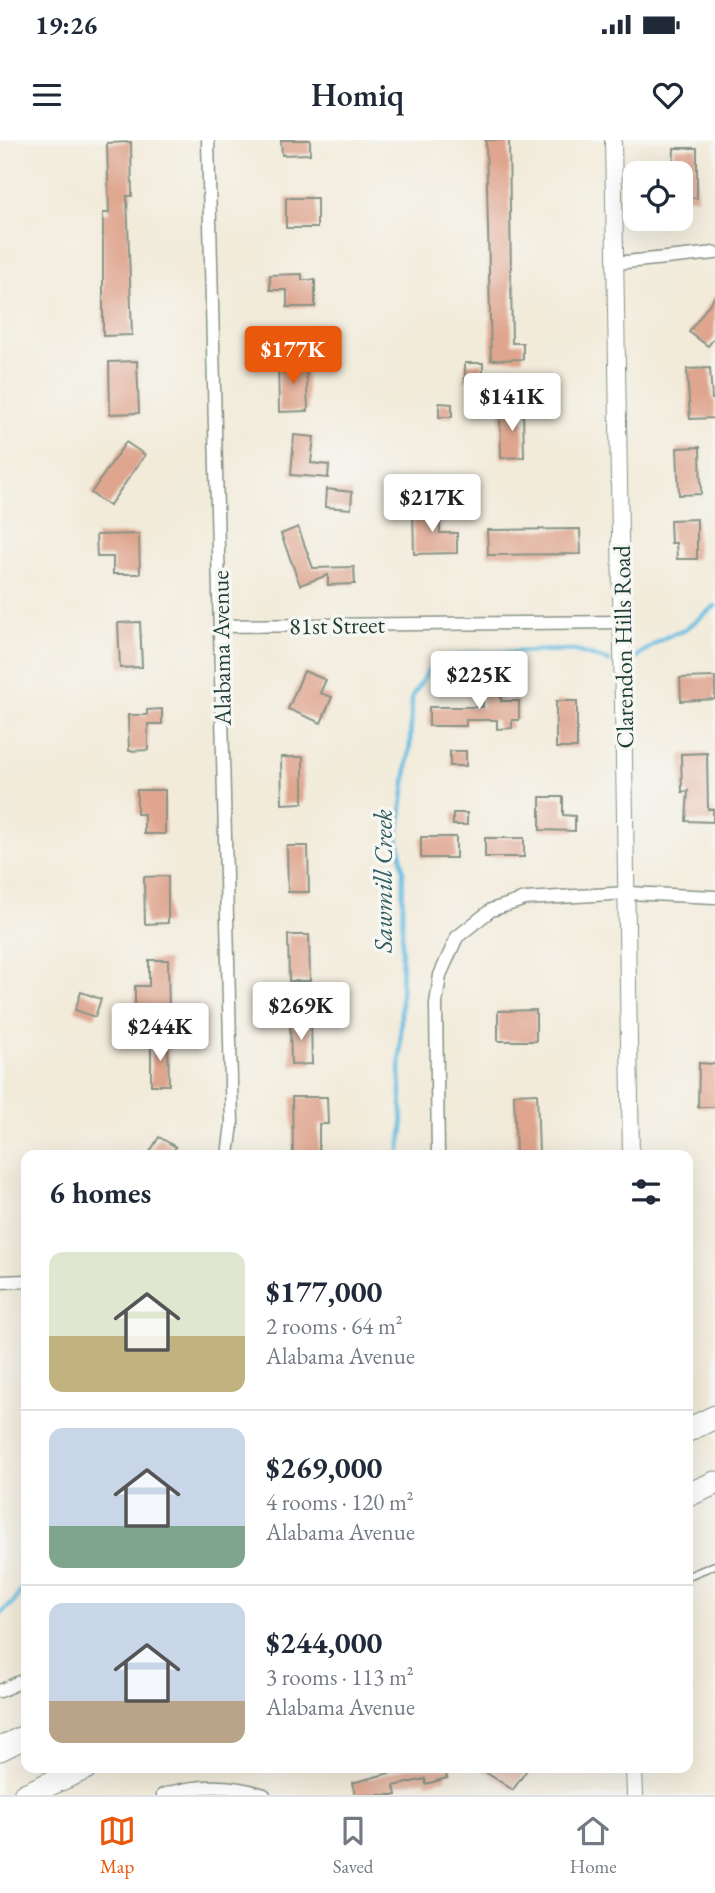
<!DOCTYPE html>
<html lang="en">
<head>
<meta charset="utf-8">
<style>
  :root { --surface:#fff; --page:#f6f6f7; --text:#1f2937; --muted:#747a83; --line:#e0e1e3; --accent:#ea580c }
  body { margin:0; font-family:"EB Garamond",serif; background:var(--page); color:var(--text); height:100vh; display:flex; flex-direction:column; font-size:26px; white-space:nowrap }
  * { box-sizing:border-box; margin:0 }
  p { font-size:23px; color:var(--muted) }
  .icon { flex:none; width:38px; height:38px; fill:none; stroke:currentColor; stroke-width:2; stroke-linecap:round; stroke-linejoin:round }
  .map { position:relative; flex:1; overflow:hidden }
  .sheet { position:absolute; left:21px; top:1010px; width:672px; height:623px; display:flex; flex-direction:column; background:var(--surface); border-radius:14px; box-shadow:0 7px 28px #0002 }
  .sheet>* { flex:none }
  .tools { position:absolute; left:623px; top:21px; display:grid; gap:14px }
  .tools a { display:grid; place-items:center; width:70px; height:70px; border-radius:14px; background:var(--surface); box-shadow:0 7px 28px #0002; font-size:35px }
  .price { position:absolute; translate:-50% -60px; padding:0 16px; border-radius:7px; background:#fff; color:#222; font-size:23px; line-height:46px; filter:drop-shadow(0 2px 4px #0008) }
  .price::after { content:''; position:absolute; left:50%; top:42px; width:21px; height:16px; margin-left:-10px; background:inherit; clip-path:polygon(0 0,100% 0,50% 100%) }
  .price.active { background:var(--accent); color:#fff }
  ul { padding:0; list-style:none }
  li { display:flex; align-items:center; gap:21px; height:175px; padding:0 28px }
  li+li { border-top:2px solid var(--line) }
  li span { display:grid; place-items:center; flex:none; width:196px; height:140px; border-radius:14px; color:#555 }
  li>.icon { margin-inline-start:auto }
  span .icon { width:84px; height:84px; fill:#fffc; stroke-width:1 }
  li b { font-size:30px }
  h2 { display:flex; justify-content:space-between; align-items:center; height:84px; padding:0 28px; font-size:30px }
  .status { display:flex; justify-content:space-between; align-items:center; height:49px; padding:0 35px; background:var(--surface); direction:ltr }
  .status svg { height:19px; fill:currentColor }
  header { display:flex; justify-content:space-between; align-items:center; height:91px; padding:0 28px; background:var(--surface); font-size:32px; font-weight:600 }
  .tab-bar { display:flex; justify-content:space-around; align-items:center; height:98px; border-top:2px solid var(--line); background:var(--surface); font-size:19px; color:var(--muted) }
  .tab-bar a { display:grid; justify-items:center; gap:4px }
  .tab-bar .active { color:var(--accent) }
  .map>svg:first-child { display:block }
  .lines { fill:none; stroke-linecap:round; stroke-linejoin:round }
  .stream { stroke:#63bce0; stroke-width:4.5 }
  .building { fill:#dfa58e }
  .service-casing { stroke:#889487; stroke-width:9 }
  .minor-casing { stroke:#889487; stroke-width:15 }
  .tertiary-casing { stroke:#889487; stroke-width:18 }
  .motorway-casing { stroke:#889487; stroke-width:25 }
  .service { stroke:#fff; stroke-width:6 }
  .minor { stroke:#fff; stroke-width:12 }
  .tertiary { stroke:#fff; stroke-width:16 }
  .motorway { stroke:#fff; stroke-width:23 }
  .labels { text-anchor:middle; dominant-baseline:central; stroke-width:7; stroke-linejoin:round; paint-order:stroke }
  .street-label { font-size:24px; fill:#1f3d34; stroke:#f6f6f2 }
  .water-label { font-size:26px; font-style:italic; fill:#305d5f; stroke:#f6f6f2 }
</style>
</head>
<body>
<div class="status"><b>19:26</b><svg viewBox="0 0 49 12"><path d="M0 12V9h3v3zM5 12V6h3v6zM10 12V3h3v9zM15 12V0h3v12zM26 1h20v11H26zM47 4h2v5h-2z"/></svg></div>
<header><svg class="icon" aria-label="menu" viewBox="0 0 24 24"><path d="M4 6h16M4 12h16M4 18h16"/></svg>Homiq<svg class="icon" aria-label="heart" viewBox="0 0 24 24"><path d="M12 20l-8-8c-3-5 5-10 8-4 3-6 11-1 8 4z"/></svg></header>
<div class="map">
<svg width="715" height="1655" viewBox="0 0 715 1655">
  <rect width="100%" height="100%" fill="#f6f6f2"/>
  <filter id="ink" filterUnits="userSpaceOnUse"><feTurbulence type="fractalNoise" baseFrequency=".0143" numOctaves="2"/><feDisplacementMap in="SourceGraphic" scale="14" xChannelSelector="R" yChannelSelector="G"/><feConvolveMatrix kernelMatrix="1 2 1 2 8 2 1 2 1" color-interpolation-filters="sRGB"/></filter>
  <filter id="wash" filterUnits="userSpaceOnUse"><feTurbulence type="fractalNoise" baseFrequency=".00686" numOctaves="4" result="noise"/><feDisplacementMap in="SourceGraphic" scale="28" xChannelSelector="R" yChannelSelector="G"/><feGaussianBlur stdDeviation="1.57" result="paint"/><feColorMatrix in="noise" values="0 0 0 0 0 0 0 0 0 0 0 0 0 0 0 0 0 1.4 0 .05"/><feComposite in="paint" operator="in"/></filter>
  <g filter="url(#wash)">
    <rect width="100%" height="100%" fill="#f2ebda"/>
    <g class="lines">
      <g class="stream">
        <path d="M632,520C645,511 668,492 683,491L715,466"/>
        <path d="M399,1015L403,988L400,937L403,730L398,697L410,605L412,557L428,531L447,519L469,513L573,510L609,521"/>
        <path d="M0,1474L14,1462L26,1442"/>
      </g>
    </g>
    <g id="blocks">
      <g class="building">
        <path d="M281,0H310V14L282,15Z"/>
        <path d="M486,0H509L512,203H523V219L491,220Z"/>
        <path d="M131,2L132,56H127L132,195L103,196V73H109L107,3Z"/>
        <path d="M674,8H697V58H681V33H673Z"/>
        <rect x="286" y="58" width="31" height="30"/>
        <path d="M302,134V140H315V167H287V150H270V135Z"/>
        <path d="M715,156V197L708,206L689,192Z"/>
        <path d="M306,220L308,271L279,272L278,221Z"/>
        <path d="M137,221L139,273L110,274L109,222Z"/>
        <rect x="465" y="223" width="18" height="18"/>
        <path d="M710,228L712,259H715V278L690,279L687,229Z"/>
        <path d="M439,263L452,264V277H439Z"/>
        <path d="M500,268H523L524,317L501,318Z"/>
        <path d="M294,295L314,297L311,323L329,325L328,338L291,335Z"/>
        <path d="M126,302L145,315L109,366L91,353Z"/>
        <path d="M700,307L701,354L679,355L677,308Z"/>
        <path d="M326,349L352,352L351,369L325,367Z"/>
        <path d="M413,369H440V393H457V413L414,414Z"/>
        <path d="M697,379V419H677L676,403H671L670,380Z"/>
        <path d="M298,387L313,428L354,427L355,444L328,445V435L300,445L281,394Z"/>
        <path d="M580,389L581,414L488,415L487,390Z"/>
        <path d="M139,394L140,434H113V417H97L96,395Z"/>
        <path d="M140,482L142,527L120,528L118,483Z"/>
        <path d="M304,531L326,540L320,553L332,557L321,583L288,569Z"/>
        <path d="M715,537V559L681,561L680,538Z"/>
        <path d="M482,544H501V561H519V580H512V588L497,589V580H466V586H429V567H483Z"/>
        <rect x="556" y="561" width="21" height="47"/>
        <path d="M162,569V584H148V610L129,611L128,575H147V570Z"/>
        <rect x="450" y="611" width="16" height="15"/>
        <path d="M707,613L708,669H713V682L686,681L688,651L682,652L681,614Z"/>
        <path d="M281,617H303V663L282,664Z"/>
        <path d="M137,650H165V694H144V674H137Z"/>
        <path d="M540,657H563V675L575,676V691L540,690Z"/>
        <rect x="453" y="673" width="14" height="12"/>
        <rect x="421" y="697" width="35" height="21"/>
        <rect x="485" y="698" width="39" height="19"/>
        <path d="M287,706H308L309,752H288Z"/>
        <path d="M168,736V783L145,784L144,737Z"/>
        <path d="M288,795H309L310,841H289Z"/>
        <path d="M149,820H168L169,870H135V846H149Z"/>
        <path d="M81,852L101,859L95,877L75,870Z"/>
        <path d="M536,870V901H498V871Z"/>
        <path d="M311,878L312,924L291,925L290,879Z"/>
        <path d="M151,900H168L169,945H151Z"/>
        <path d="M699,923L715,924V967H698Z"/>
        <path d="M537,953L539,1015H516L514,954Z"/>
        <path d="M292,957H327L328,984H319V1015H293Z"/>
        <path d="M159,997L176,1007L171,1015H148Z"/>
        <path d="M408,1628H452V1632L446,1634L447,1638L426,1644L425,1639L394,1646L396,1655H355L352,1643Z"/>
        <path d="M479,1628H528L513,1650Z"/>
      </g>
    </g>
  </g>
  <g filter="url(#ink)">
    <use href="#blocks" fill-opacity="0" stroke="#889487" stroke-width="2"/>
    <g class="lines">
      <g class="service-casing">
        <path id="service" d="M688,1436L715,1425"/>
      </g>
      <g class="minor-casing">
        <g id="minor">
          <path d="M208,0L232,984L228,1015"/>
          <path d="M616,123L715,113"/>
          <path d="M220,486L622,482"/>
          <path d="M438,1015L436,864L440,835L457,797L491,770L525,759L628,753L715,757"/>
          <path d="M0,1142L26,1141"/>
          <path d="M0,1551L26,1539"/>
          <path d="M163,1655C197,1644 230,1644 264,1655"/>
        </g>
      </g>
      <g class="tertiary-casing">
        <g id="tertiary">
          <path d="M613,0L631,1015"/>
          <path d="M634,1628L635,1655"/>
        </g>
      </g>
      <g class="motorway-casing">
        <g id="motorway">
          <path d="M688,1290L715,1277"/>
          <path d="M688,1355L715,1343"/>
          <path d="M0,1609L26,1596"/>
          <path d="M25,1655L85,1628"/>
        </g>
      </g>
      <use href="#service" class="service"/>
      <use href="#minor" class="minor"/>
      <use href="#tertiary" class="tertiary"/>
      <use href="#motorway" class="motorway"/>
    </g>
  </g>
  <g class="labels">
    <g class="street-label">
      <text transform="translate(337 485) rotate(-1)">81st Street</text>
      <text transform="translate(623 507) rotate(-91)">Clarendon Hills Road</text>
      <text transform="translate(221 508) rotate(-91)">Alabama Avenue</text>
    </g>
    <g class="water-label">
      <text transform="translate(383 741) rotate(-90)">Sawmill Creek</text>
    </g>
  </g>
</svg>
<div class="tools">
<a><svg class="icon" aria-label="locate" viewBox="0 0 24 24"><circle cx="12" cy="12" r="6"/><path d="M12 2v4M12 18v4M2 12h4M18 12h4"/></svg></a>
</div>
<b class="price active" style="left:293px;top:246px">$177K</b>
<b class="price" style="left:512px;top:293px">$141K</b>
<b class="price" style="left:432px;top:394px">$217K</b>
<b class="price" style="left:479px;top:571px">$225K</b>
<b class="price" style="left:301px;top:902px">$269K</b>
<b class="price" style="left:160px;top:923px">$244K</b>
<section class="sheet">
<h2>6 homes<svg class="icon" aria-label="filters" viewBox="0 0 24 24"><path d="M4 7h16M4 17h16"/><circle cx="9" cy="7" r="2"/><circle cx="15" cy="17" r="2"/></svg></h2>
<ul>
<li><span style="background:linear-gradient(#dfe7d0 60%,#c2b280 0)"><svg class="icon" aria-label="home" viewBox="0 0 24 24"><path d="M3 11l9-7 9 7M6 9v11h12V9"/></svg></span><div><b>$177,000</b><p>2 rooms · 64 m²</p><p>Alabama Avenue</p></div></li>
<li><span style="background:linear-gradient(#c9d6e8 70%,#7fa58c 0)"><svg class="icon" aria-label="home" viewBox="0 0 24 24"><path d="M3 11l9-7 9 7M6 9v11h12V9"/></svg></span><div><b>$269,000</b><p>4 rooms · 120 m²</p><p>Alabama Avenue</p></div></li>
<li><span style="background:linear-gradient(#c9d6e8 70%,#b9a48a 0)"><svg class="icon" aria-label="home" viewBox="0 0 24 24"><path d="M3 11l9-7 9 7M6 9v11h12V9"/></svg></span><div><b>$244,000</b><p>3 rooms · 113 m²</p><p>Alabama Avenue</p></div></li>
</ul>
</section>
</div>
<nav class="tab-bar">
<a class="active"><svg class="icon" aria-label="map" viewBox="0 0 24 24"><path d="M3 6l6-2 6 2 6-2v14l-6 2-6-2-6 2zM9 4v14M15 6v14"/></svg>Map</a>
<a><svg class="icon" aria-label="saved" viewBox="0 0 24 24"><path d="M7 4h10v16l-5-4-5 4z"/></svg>Saved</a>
<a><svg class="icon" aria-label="home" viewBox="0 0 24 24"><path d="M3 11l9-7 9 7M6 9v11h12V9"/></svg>Home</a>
</nav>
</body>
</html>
